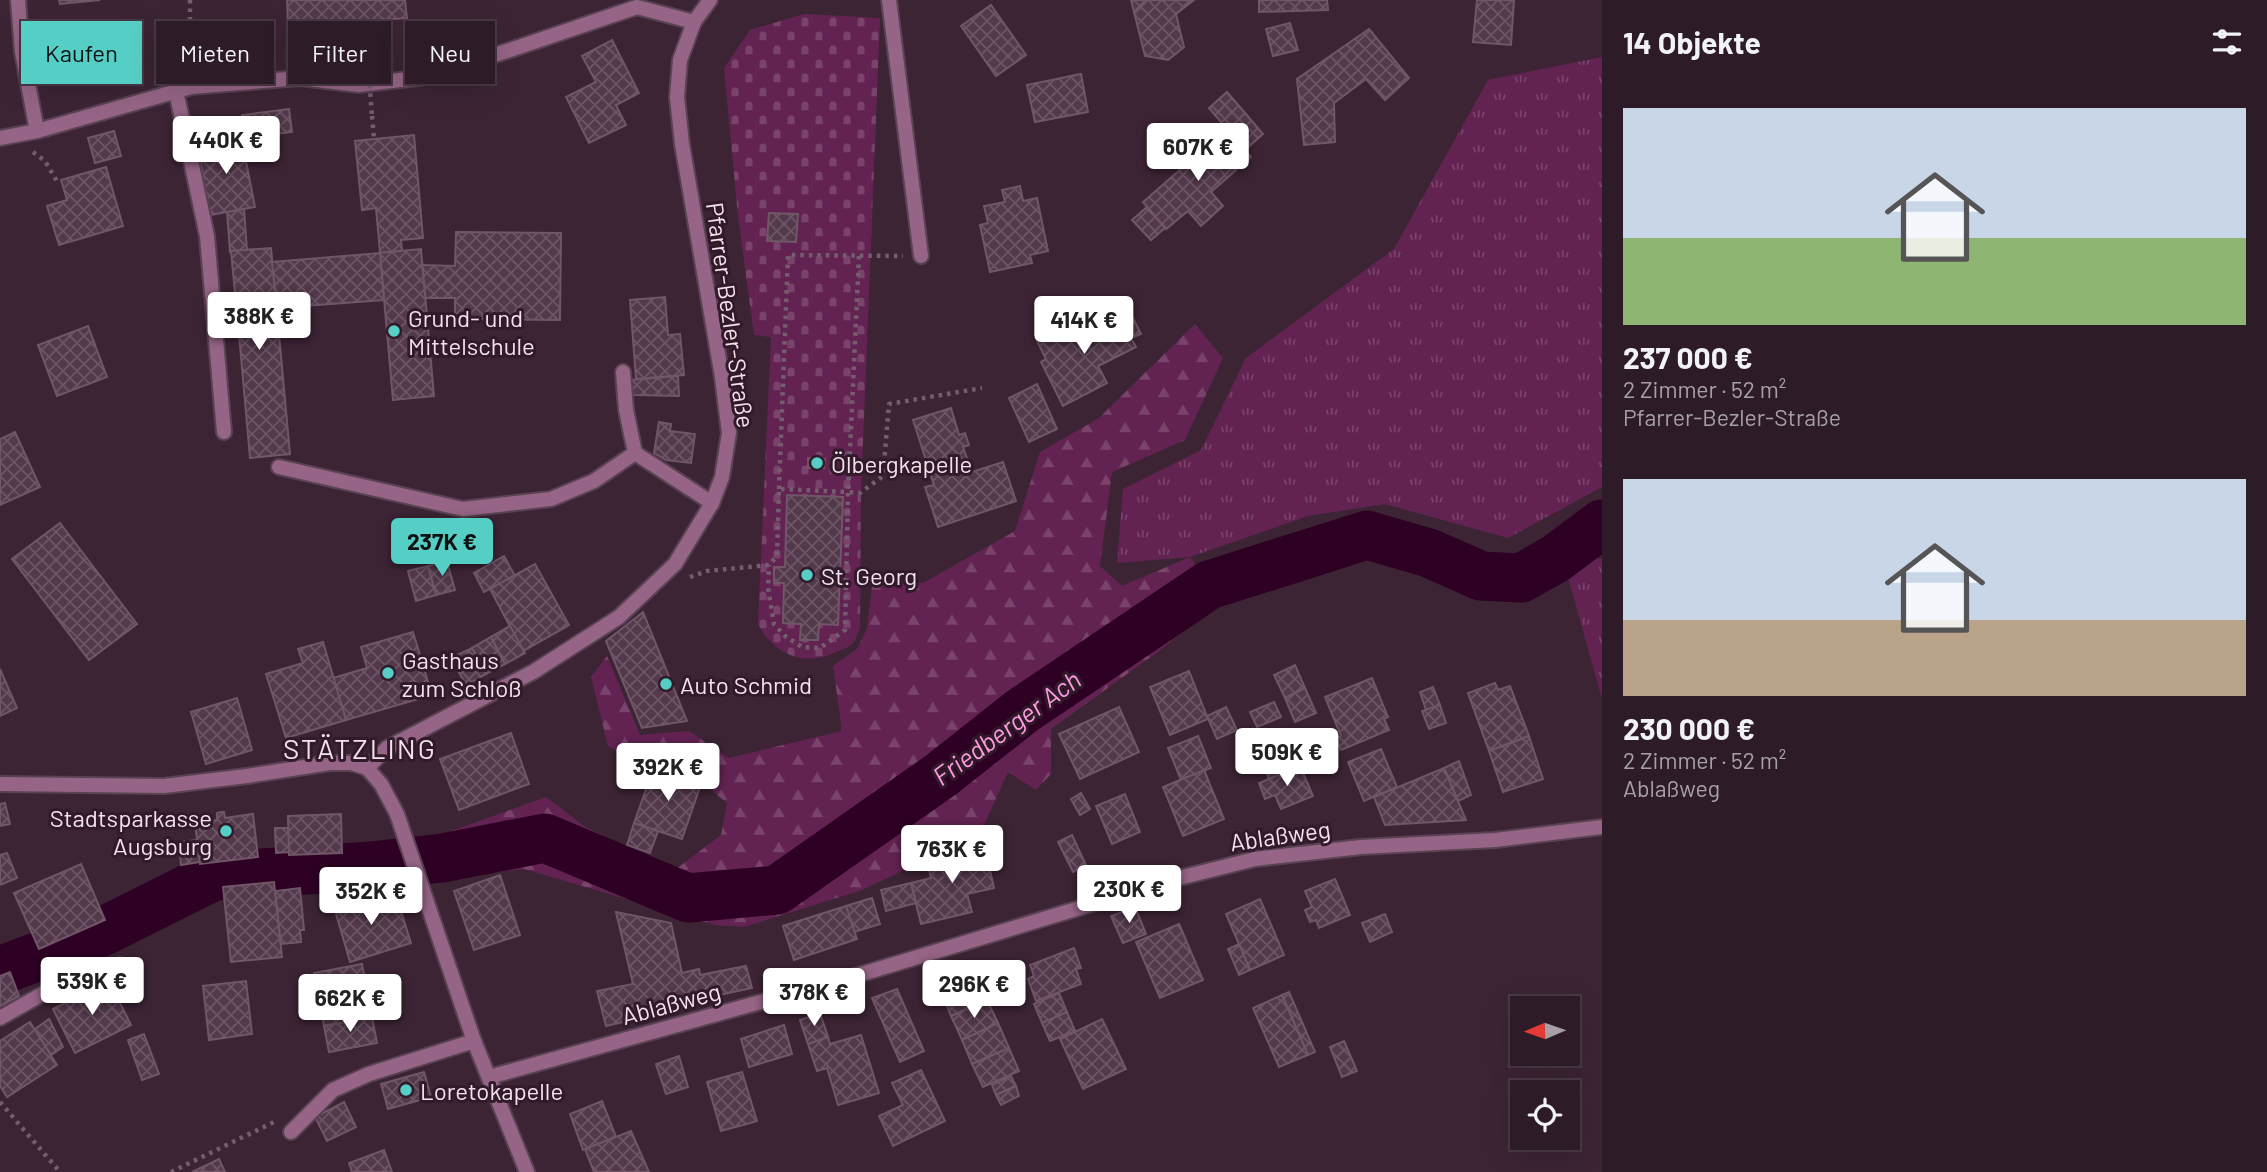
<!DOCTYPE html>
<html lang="de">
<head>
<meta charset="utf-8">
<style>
  :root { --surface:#2d1b27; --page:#392833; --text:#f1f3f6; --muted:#a7a1a7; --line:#483944; --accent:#55cec5 }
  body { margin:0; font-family:Barlow,sans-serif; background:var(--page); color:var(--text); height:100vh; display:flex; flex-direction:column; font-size:26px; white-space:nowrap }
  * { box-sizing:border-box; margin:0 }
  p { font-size:23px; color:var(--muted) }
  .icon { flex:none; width:38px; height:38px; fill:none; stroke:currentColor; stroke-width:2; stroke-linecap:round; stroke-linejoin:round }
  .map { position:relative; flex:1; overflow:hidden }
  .side { display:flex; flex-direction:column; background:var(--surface); width:665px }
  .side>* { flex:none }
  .hud { position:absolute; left:21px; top:21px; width:665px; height:63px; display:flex; gap:14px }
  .needle { width:46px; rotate:268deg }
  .buttons { position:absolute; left:1510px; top:996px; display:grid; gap:14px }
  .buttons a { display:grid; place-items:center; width:70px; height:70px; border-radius:0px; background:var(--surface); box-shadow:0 7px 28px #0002,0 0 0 2px var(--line); font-size:35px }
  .price { position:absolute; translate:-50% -60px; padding:0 16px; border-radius:7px; background:#fff; color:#222; font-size:23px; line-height:46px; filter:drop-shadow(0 2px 4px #0008) }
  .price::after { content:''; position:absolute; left:50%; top:42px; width:21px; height:16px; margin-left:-10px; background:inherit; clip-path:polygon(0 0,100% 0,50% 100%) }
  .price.selected { background:var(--accent); color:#111 }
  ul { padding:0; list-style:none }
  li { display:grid; align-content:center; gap:14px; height:371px; padding:0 21px }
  li span { display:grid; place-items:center; height:217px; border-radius:0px; color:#555 }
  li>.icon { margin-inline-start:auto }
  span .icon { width:126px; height:126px; fill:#fffc; stroke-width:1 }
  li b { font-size:30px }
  h2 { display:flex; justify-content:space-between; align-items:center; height:84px; padding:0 21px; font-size:30px }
  .chip { padding:0 24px; border-radius:0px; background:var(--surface); box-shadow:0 7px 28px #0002,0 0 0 2px var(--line); font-size:24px; line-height:63px }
  .chip.selected { background:var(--accent); color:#111 }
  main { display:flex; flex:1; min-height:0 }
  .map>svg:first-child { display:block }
  .grass { fill:url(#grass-tufts) }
  .forest { fill:url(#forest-firs) }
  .cemetery { fill:url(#cemetery-stones) }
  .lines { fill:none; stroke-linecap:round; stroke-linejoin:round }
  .river { stroke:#2e0024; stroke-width:49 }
  .building { fill:url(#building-cross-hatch); stroke:#715668; stroke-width:2 }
  .service-casing { stroke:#594252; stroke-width:18 }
  .minor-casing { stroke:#594252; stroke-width:18 }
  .tertiary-casing { stroke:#594252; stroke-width:18 }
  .path { stroke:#745e6d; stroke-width:4.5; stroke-dasharray:3.5 5; stroke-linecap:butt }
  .service { stroke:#956486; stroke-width:14 }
  .minor { stroke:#956486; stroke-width:14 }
  .tertiary { stroke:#956486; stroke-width:14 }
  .path-bridge { stroke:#745e6d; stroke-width:4.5; stroke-dasharray:3.5 5; stroke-linecap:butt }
  .poi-dot { fill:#55cec5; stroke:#311a2a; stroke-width:2.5 }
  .labels { text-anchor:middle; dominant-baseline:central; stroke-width:6; stroke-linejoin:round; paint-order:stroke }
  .street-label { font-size:24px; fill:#f3e2ed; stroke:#311a2a }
  .poi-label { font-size:24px; fill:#f3e2ed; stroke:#311a2a; text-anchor:start }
  .water-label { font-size:26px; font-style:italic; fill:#fc9be0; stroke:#311a2a }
  .quarter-label { font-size:28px; letter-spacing:2px; fill:#f3e2ed; stroke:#311a2a }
</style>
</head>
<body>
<main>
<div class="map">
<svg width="1602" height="1172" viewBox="0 0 1602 1172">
  <defs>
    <pattern id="grass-tufts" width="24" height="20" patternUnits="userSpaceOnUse" patternTransform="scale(1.75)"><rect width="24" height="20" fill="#622352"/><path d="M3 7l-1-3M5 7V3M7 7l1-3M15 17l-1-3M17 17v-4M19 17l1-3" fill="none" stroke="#79436b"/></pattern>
    <pattern id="forest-firs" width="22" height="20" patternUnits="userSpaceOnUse" patternTransform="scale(1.75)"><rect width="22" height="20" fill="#622352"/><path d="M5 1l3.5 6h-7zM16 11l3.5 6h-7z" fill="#79436b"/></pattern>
    <pattern id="cemetery-stones" width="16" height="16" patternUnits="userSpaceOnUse" patternTransform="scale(1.75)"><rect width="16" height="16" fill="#622352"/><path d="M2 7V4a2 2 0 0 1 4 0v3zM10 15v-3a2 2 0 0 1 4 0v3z" fill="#79436b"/></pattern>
    <pattern id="building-cross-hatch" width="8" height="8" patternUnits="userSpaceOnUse" patternTransform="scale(1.75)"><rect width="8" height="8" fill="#53394b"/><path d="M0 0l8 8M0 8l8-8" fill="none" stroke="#6c5565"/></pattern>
  </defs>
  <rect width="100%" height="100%" fill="#3c2434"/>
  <g class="grass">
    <path d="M1602,57V487L1508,538L1385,504L1308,516L1190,557L1117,563L1123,489L1201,450L1246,358L1394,249L1488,80Z"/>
    <path d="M1595,558L1602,559V699L1566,570Z"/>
  </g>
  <path class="forest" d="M1195,324L1223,358L1185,440L1112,472L1100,566L1122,586L1190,557L1221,600L1159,651L1051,729V774L1036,790L1008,772L980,834L862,890L744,927L715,925L524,869L447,877L432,838L546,797L584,826L672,872L721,835L727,803L677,762L641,764L608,746L591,677L607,656L640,735L689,731L729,758L842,731L833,666L857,649L867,629L873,578L923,583L1015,531L1040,452L1099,418Z"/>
  <path class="cemetery" d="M804,14L880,18L861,493L860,628C858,632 856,640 853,643C850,647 842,649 838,651C806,668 774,655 758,624L771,337L754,335L738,216L724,68L750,30Z"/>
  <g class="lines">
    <path class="river" d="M0,971L104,931L214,876L371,866L442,858L545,838L688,898L777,890L941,775L1022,711L1209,585L1367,535L1429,553L1481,576L1521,578L1555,559L1602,524"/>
  </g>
  <g class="building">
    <path d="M59,0H100L60,4Z"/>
    <path d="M287,0H405L407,18L288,26Z"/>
    <path d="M1131,0H1146L1134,12Z"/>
    <path d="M1146,0H1194L1176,14L1184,47L1168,60L1145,56L1134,12Z"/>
    <path d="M1259,0H1327L1328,10L1259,12Z"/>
    <path d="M1477,0H1514L1511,45L1473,42Z"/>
    <path d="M991,5L1026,55L996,76L961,26Z"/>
    <path d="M1290,23L1298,50L1273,56L1266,29Z"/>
    <path d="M104,29L105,55L58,58L56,32Z"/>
    <path d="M1369,29L1409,78L1385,100L1366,79L1334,103L1335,142L1304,145L1297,79Z"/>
    <path d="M612,40L639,93L616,105L626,125L589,143L566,97L596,82L582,56Z"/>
    <path d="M105,55L107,80L60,84L58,58Z"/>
    <path d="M1081,74L1088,112L1035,122L1027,85Z"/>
    <path d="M1227,92L1263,134L1245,150L1209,108Z"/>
    <path d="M289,109L292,132L245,138L242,115Z"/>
    <path d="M1227,129L1251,157L1211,192L1223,206L1201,226L1188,211L1166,229L1143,202Z"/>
    <path d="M114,131L121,156L95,163L88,138Z"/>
    <path d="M414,135L423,238L401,240L402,251L380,253L376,208L362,210L355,141Z"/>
    <path d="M241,136L255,207L210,215L197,144Z"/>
    <path d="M106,167L123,226L59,245L47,206L67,200L61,180Z"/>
    <path d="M1020,186L1023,201L1037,198L1048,251L1030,255L1032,263L990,272L980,225L988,223L984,206L1005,202L1002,190Z"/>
    <path d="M1147,207L1165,228L1151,240L1132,220Z"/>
    <path d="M244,209L247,250L230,252L227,212Z"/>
    <path d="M769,213L798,214L796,242L767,241Z"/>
    <path d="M456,232L561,233L560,320L455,319V298H425L422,265L455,266Z"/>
    <path d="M271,248L290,454L250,458L239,334L220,335L219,316L237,314L231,251Z"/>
    <path d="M421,249L434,396L393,400L380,253Z"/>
    <path d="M380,253L384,300L277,308L272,262Z"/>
    <path d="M665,297L668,335L680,334L684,375L636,379L630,300Z"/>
    <path d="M1130,312L1141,334L1131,338L1136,347L1098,366L1107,383L1063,406L1041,362L1046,359L1036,339L1070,321L1079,339Z"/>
    <path d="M88,326L107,377L57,396L38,345Z"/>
    <path d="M678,376L679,396L633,395L631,380Z"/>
    <path d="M1037,384L1057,429L1029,442L1009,398Z"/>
    <path d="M951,408L959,435L965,433L969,445L963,447L972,472L1003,462L1016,501L938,527L925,487L934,485L913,420Z"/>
    <path d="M659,422L671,424L670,431L695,434L691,463L666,460L654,453Z"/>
    <path d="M15,432L40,487L0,505V439Z"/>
    <path d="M808,458L825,459L824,468H808Z"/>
    <path d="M787,495L843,497L838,625L819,624L818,640H800L801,624L783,623L784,583H774V567H785Z"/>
    <path d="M60,523L137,624L89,660L12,559Z"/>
    <path d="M504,556L515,576L484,592L474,573Z"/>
    <path d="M447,561L455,590L436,595L428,566Z"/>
    <path d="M535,564L569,625L523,651L490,589Z"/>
    <path d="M428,566L436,595L416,601L408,571Z"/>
    <path d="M643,612L687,721L642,728L606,641Z"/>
    <path d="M510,626L525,653L505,664L491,637Z"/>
    <path d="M413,632L432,695L346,720L333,678L367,668L361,647Z"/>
    <path d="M491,637L505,664L486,674L472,648Z"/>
    <path d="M323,642L346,720L286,738L266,674L303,663L298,649Z"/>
    <path d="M472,648L486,674L466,685L451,658Z"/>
    <path d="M1295,665L1305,688L1285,698L1274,675Z"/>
    <path d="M0,669L17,708L0,716Z"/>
    <path d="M1189,671L1208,719L1170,735L1150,687Z"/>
    <path d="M1372,678L1388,717L1384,719L1389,730L1341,750L1336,738L1341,736L1325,697Z"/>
    <path d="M1495,683L1498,690L1510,686L1529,736L1489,751L1468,693Z"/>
    <path d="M1433,687L1440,705L1426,710L1420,692Z"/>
    <path d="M1305,688L1316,713L1295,722L1285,698Z"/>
    <path d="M237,698L252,750L206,764L191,712Z"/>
    <path d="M1274,702L1281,717L1257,727L1250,712Z"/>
    <path d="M1440,705L1446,723L1429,729L1422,711Z"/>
    <path d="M1119,707L1139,752L1080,779L1059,734Z"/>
    <path d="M1226,707L1237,730L1217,739L1207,716Z"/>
    <path d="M511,733L529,784L459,810L440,759Z"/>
    <path d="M1198,736L1211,768L1181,780L1168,748Z"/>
    <path d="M1288,736L1300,766L1269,779L1257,749Z"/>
    <path d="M1529,736L1543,779L1503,792L1489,751Z"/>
    <path d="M1381,749L1397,787L1364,801L1348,762Z"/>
    <path d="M1459,761L1471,795L1458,801L1444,768Z"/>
    <path d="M1300,766L1313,796L1281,809L1275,795L1265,799L1259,783Z"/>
    <path d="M654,767L701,784L682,839L634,823Z"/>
    <path d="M1444,768L1466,820L1385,825L1374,797Z"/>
    <path d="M1204,770L1224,819L1183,836L1163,787Z"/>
    <path d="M1081,793L1090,809L1080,815L1071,799Z"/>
    <path d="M1125,794L1140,832L1112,844L1096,806Z"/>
    <path d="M5,803L10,824L0,826V804Z"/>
    <path d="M221,812H224L225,818L253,814L258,857L200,864L195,823L217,820V813Z"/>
    <path d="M341,814L342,853L289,855L288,816Z"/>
    <path d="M634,823L658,831L650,853L627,845Z"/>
    <path d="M275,828H288L289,852L276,853Z"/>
    <path d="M1072,835L1086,865L1073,872L1058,842Z"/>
    <path d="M197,840L200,862L181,865L179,842Z"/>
    <path d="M985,848L994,888L967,894L972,912L921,924L911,883L931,878L927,862Z"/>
    <path d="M7,853L17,878L0,885V855Z"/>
    <path d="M81,864L105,920L39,949L14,893Z"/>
    <path d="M500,875L520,935L474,950L454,891Z"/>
    <path d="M1335,879L1350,915L1319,928L1316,920L1310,922L1305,910L1312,907L1305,891Z"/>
    <path d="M274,882L282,957L231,962L223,887Z"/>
    <path d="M911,883L916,903L886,911L881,890Z"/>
    <path d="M300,888L304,930H300L301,942L281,944L275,891Z"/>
    <path d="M382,892L387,912L400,908L411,943L350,962L334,907Z"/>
    <path d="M872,898L880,924L854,932L846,906Z"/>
    <path d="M1260,899L1284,955L1250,970L1226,914Z"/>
    <path d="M846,906L857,939L794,960L783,926Z"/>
    <path d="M1135,907L1146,934L1123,943L1111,916Z"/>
    <path d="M616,912L671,923L682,973L699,969L700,975L746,966L752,988L705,998L703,1003L606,1026L597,991L633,984Z"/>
    <path d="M1385,914L1392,932L1370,942L1362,923Z"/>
    <path d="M1179,924L1203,980L1160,998L1136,942Z"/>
    <path d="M1239,944L1250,970L1239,975L1228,949Z"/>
    <path d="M1074,948L1081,968L1076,969L1081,984L1036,1001L1028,979L1034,976L1030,965Z"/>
    <path d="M958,962L963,971L944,980L939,970Z"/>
    <path d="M362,964L367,990L319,1000L314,973Z"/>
    <path d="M963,971L967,982L948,990L944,980Z"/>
    <path d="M10,972L19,996L0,1006V976Z"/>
    <path d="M977,978L987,1000L951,1016L942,994Z"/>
    <path d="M109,981L131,1025L75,1053L53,1009Z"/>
    <path d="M246,981L252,1034L209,1040L203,986Z"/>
    <path d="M897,989L924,1051L900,1062L872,998Z"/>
    <path d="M367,990L372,1017L324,1026L319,1000Z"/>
    <path d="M1289,992L1315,1052L1308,1055L1282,995Z"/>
    <path d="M1059,993L1067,1012L1042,1023L1034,1004Z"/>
    <path d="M1282,995L1308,1055L1279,1067L1253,1008Z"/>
    <path d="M987,1000L998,1023L962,1040L951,1016Z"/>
    <path d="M1067,1012L1075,1031L1050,1041L1042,1023Z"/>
    <path d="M820,1013L828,1037L808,1044L800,1020Z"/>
    <path d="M372,1017L377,1043L329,1052L324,1026Z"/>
    <path d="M49,1019L63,1047L51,1055L35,1029Z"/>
    <path d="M1102,1019L1126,1069L1083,1089L1060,1039Z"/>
    <path d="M30,1022L57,1065L7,1097L0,1086V1041Z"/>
    <path d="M998,1023L1009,1048L972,1064L962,1040Z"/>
    <path d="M784,1025L792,1054L749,1067L741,1039Z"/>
    <path d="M144,1034L159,1074L142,1080L128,1040Z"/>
    <path d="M861,1035L879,1093L838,1105L827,1068L817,1071L808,1044L828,1037L830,1044Z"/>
    <path d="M1344,1041L1357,1071L1342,1077L1330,1047Z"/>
    <path d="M1009,1048L1019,1071L983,1087L972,1064Z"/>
    <path d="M679,1056L688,1087L666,1094L656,1064Z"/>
    <path d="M921,1070L945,1121L893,1146L879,1116L903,1105L892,1083Z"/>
    <path d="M424,1072L431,1097L388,1109L381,1084Z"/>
    <path d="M742,1072L757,1121L721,1131L707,1082Z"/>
    <path d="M1011,1076L1016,1086L996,1095L992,1085Z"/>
    <path d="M1016,1086L1019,1096L1001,1105L996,1095Z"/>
    <path d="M602,1101L616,1137L583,1150L570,1114Z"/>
    <path d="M344,1102L356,1127L327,1141L315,1117Z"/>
    <path d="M631,1131L649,1172H594L585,1149Z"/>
    <path d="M384,1150L392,1172H352L349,1163Z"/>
    <path d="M219,1159L225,1172H192Z"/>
  </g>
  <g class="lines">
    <g class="service-casing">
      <g id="service">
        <path d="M889,0L921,256"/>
        <path d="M623,372L626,410L635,453"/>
        <path d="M279,467L463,509L551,499L594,481L635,453L712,503"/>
      </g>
    </g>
    <g class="minor-casing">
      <g id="minor">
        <path d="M18,0L22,52L37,131"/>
        <path d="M176,91L207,236L224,432"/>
        <path d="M0,138L37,131L191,87L300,78L359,85L433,76L637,7L694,22"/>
        <path d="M0,1018L44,993L120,965"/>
        <path d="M489,1077L855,976L1175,879L1255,859L1361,847L1495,840L1602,827"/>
        <path d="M291,1132L333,1090L369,1074L474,1041"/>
      </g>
    </g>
    <g class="tertiary-casing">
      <g id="tertiary">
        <path d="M367,768L387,748L533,672L619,617L675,564L712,503L722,477L729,433L722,377L682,144L677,97L680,60L694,22L710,0"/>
        <path d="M367,768L381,784L397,814L474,1041L527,1172"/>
        <path d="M0,784L164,786L247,776L330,763H351L367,768"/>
      </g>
    </g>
    <g class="path">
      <path d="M190,0V69"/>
      <path d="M364,21L367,51"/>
      <path d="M372,116L374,139"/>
      <path d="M33,152L45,161L58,183"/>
      <path d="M859,256L848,492L860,493L883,476L889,404L982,388"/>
      <path d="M779,489L788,255L903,256"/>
      <path d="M690,577L707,571L769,565L777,556L779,489L848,492L845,630L820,648L802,647L785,636L774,624L768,588L769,565"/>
      <path d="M0,1102L60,1172"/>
      <path d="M171,1172L274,1122"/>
    </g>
    <use href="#service" class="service"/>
    <use href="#minor" class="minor"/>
    <use href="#tertiary" class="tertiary"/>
    <path class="path-bridge" d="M367,51L372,116"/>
  </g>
  <g class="poi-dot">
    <circle cx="394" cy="331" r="7"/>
    <circle cx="817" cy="463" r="7"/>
    <circle cx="807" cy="575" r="7"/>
    <circle cx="388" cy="673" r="7"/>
    <circle cx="666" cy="684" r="7"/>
    <circle cx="226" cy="831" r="7"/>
    <circle cx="406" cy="1090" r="7"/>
  </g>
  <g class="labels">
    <g class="street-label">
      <text transform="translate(731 315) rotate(82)">Pfarrer-Bezler-Straße</text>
      <text transform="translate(1280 835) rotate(-8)">Ablaßweg</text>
      <text transform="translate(671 1003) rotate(-15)">Ablaßweg</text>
    </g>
    <g class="poi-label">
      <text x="408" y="317">Grund- und<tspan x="408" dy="28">Mittelschule</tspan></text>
      <text x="831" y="463">Ölbergkapelle</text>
      <text x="821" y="575">St. Georg</text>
      <text x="402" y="659">Gasthaus<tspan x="402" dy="28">zum Schloß</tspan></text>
      <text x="680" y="684">Auto Schmid</text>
      <text x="212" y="817" text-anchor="end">Stadtsparkasse<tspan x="212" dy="28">Augsburg</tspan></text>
      <text x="420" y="1090">Loretokapelle</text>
    </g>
    <g class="water-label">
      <text transform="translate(1006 727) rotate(-36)">Friedberger Ach</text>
    </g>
    <g class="quarter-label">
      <text x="360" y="748">STÄTZLING</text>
    </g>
  </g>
</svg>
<div class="buttons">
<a><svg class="needle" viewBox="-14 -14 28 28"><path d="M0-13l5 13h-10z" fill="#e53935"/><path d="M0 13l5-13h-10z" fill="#a7a1a7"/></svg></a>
<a><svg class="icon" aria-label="locate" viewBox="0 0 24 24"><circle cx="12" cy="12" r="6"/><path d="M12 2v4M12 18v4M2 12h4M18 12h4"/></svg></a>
</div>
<b class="price" style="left:226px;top:176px">440K €</b>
<b class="price" style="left:1198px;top:183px">607K €</b>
<b class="price" style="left:259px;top:352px">388K €</b>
<b class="price" style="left:1084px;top:356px">414K €</b>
<b class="price selected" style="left:442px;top:578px">237K €</b>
<b class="price" style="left:1287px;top:788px">509K €</b>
<b class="price" style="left:668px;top:803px">392K €</b>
<b class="price" style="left:952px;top:885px">763K €</b>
<b class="price" style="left:1129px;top:925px">230K €</b>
<b class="price" style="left:371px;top:927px">352K €</b>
<b class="price" style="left:92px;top:1017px">539K €</b>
<b class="price" style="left:974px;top:1020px">296K €</b>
<b class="price" style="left:814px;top:1028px">378K €</b>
<b class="price" style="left:350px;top:1034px">662K €</b>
<div class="hud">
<a class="chip selected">Kaufen</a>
<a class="chip">Mieten</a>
<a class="chip">Filter</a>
<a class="chip">Neu</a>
</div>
</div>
<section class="side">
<h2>14 Objekte<svg class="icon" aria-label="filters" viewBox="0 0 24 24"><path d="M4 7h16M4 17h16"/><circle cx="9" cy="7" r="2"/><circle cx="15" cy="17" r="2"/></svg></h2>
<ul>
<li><span style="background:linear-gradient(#c9d6e8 60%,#8fb573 0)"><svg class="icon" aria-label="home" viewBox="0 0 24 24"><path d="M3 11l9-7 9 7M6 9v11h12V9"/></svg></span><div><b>237 000 €</b><p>2 Zimmer · 52 m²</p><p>Pfarrer-Bezler-Straße</p></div></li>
<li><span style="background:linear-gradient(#c9d6e8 65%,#b9a48a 0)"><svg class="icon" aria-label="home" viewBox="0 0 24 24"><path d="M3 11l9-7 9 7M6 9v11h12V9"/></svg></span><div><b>230 000 €</b><p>2 Zimmer · 52 m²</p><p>Ablaßweg</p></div></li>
</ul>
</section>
</main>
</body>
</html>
